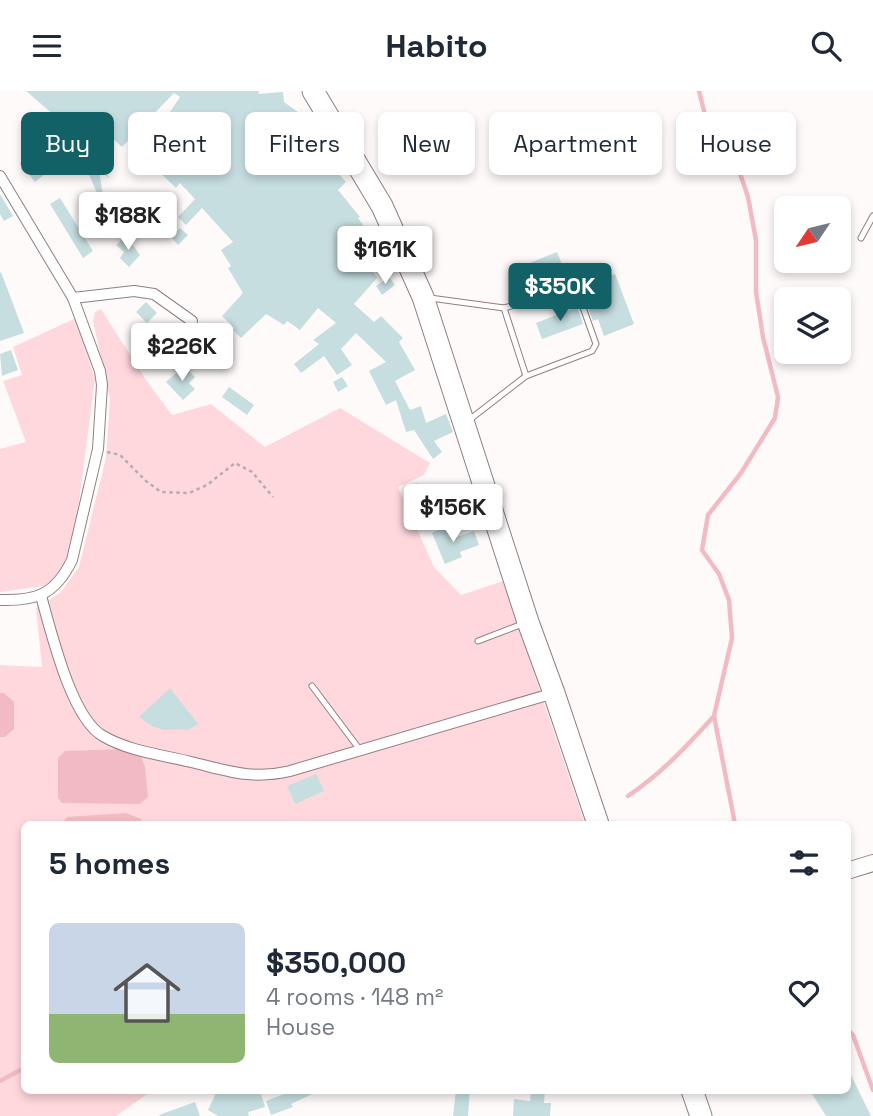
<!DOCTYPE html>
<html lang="en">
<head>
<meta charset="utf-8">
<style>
  :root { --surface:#fff; --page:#f2f2f3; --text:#1f2937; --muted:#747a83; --line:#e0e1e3; --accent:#116167 }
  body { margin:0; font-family:"Space Grotesk",sans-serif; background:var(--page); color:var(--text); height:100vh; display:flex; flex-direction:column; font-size:26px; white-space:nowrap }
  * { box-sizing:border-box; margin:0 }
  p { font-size:23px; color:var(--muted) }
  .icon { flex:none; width:38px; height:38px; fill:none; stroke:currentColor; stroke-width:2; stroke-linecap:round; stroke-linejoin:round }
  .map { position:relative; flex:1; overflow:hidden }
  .side { position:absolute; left:21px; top:730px; width:830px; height:273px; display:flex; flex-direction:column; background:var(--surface); border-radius:10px; box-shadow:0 4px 10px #0003 }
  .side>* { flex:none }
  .hud { position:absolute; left:21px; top:21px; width:831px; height:63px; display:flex; gap:14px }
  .needle { width:46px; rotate:235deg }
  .buttons { position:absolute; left:774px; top:105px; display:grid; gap:14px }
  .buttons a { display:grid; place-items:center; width:77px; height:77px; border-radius:10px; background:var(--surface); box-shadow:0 4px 10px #0003; font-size:35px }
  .price { position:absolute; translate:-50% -60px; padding:0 16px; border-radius:7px; background:#fff; color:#222; font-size:23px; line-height:46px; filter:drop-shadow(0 2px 4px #0008) }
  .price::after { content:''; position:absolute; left:50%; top:42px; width:21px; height:16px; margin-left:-10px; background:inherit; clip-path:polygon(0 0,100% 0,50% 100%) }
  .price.current { background:var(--accent); color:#fff }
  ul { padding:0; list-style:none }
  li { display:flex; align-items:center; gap:21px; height:175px; padding:0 28px }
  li+li { border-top:2px solid var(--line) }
  li span { display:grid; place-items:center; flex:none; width:196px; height:140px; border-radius:10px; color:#555 }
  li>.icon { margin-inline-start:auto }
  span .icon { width:84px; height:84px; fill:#fffc; stroke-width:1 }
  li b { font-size:30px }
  h2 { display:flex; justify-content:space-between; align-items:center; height:84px; padding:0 28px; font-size:30px }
  .chip { padding:0 24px; border-radius:10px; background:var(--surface); box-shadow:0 4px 10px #0003; font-size:24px; line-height:63px }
  .chip.current { background:var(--accent); color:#fff }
  header { display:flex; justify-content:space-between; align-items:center; height:91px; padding:0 28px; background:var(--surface); font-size:32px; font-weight:800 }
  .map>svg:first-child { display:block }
  .green { fill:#fed8dd }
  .water { fill:#f2bbc3 }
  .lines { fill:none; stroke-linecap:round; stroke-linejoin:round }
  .stream { stroke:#f2bbc3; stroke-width:4.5 }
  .building { fill:#c7dee0 }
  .lane-casing { stroke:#927e81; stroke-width:7 }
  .street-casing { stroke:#927e81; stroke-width:12 }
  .secondary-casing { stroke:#927e81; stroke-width:18 }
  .highway-casing { stroke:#927e81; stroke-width:23 }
  .path { stroke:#b4aeaf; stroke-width:2.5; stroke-dasharray:3.5 3.5; stroke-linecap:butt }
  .lane { stroke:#fff; stroke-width:5 }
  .street { stroke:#fff; stroke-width:10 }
  .secondary { stroke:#fff; stroke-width:16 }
  .highway { stroke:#fff; stroke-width:21 }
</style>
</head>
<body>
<header><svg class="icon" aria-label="menu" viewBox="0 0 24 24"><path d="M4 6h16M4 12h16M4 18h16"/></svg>Habito<svg class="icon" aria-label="search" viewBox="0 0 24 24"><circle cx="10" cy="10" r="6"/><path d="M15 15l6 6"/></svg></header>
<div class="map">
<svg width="873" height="1025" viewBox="0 0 873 1025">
  <rect width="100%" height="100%" fill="#fefafa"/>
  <g class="green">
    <path d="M101,218L146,289L172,324L211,313L265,356L340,317L430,372L424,384L398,396L434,476L461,504L503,490L585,733H24V999H153L116,1025H0V574L42,576L36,517L60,502L79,476L106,367L110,308L93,230L95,221Z"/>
    <path d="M76,227L95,288L73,456L59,486L44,495L0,501V358L26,351L3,290L22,284L13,256Z"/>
  </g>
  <g class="water">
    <path d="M0,602H4L14,611V638L5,646H0Z"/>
    <path d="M126,658L140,663L145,676L148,706L140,713L62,712L58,707V667L65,660Z"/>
    <path d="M126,722L141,728V733H62L67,726Z"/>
  </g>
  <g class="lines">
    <g class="stream">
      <path d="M699,0L705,24L714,41L729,50L748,106L756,149V201L763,246L778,306L775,327L741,382L708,424L702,459L719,483L729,509L732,547L714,625L735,733"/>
      <path d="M628,705C662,682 687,655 714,625"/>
      <path d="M847,938L853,944L873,999"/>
      <path d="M0,990L24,977"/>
    </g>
  </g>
  <g class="building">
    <path d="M26,0H259L258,3L283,1L284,11L305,26L308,22L313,26L316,30L314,32L320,37L328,51L327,53L339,69L332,75L346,91L338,99L360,126L358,127L369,142L367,144L380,161L366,170L377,187L354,213L374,231L381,225L403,247L399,251L415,279L395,290L410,319L421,315L426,332L446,323L453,341L434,350L442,361L433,368L414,339L406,341L396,309L386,314L369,280L386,271L356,242L341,258L352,274L337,284L324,265L301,282L294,273L319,253L313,249L336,232L318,217L300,239L287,230L284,234L266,223L241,247L233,239L234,237L222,225L243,202L228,177L231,175L221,159L233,151L202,117L186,134L178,126L195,108L180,92L176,97L157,79L164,71L145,58L180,6L174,2L122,56L111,46L97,61Z"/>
    <path d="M96,61L109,87L99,79L103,105L99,107L82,67Z"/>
    <path d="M33,62L46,82L35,91L20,72Z"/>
    <path d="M0,103L13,125L4,130L0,123Z"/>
    <path d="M60,107L93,160L83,167L50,113Z"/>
    <path d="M180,137L188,144L178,154L171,146Z"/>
    <path d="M126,145L140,164L129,176L120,167L124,161L116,154Z"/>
    <path d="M557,161L570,193L524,206L512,179Z"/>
    <path d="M1,181L24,242L0,250V182Z"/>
    <path d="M615,183L634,233L604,245L598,228L593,230L587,213L591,211L585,194Z"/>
    <path d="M389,186L395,194L382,204L376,195Z"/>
    <path d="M146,211L157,222L147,232L136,221Z"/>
    <path d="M577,216L583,233L542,248L536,232Z"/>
    <path d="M11,259L18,279L2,285L0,263Z"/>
    <path d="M184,275L195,286L189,292L195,298L183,309L166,291Z"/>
    <path d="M342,286L348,295L338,301L333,291Z"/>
    <path d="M229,296L254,314L247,324L222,306Z"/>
    <path d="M418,392L423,404L411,408L406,397Z"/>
    <path d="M448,434L454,447L474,440L479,454L460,461L462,466L445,473L432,442Z"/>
    <path d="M170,597L198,633L186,640L185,638L164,639L152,635L139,626Z"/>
    <path d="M316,683L324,700L295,713L287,695Z"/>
    <path d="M847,976L871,1025H826L812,1003L818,999H847Z"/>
    <path d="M214,999H260L265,1016L248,1021L249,1025H218L208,1019L215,1004Z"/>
    <path d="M294,999H321L291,1013L293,1016L271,1024L266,1010Z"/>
    <path d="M456,999H470L468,1025H453Z"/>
    <path d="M531,999H545L544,1012H551L550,1025H513L514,1008L530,1010Z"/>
    <path d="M195,1011L200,1025H160L159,1024Z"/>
  </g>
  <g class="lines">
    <g class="lane-casing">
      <g id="lane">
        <path d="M861,147L873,125"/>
        <path d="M430,207L504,217L526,285L469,329"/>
        <path d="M504,217L568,200L574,202L580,208L596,253L592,260L526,285"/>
        <path d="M478,550L525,532"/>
        <path d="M312,595L360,659"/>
      </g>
    </g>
    <g class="street-casing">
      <g id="street">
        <path d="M0,85L73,207L100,280L102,294L98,358L72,469C55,504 36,510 0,509"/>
        <path d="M73,207L134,200L154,203L192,230"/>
        <path d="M41,505C51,540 71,627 103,645C128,660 163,664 191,671C229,680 251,689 290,680L554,602"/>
      </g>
    </g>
    <g class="secondary-casing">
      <path id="secondary" d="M847,780L873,772"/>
    </g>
    <g class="highway-casing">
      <g id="highway">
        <path d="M313,0L382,115L423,206L528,531L554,602L598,733"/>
        <path d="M692,999L701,1025"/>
      </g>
    </g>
    <path class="path" d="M107,361L120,364L146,390L161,401L189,402L207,394L235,372L252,381L273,406"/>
    <use href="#lane" class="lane"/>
    <use href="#street" class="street"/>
    <use href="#secondary" class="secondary"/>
    <use href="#highway" class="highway"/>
  </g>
</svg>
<div class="buttons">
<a><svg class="needle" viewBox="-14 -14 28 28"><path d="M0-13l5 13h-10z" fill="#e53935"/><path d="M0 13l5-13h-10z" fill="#747a83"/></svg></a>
<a><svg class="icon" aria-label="layers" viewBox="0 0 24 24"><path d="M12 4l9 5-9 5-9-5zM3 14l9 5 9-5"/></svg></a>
</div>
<b class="price" style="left:128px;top:161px">$188K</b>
<b class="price" style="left:385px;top:195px">$161K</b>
<b class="price current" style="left:560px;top:232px">$350K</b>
<b class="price" style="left:182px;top:292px">$226K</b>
<b class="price" style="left:453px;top:453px">$156K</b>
<div class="hud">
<a class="chip current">Buy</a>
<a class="chip">Rent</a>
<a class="chip">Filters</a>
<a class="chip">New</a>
<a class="chip">Apartment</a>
<a class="chip">House</a>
</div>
<section class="side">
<h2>5 homes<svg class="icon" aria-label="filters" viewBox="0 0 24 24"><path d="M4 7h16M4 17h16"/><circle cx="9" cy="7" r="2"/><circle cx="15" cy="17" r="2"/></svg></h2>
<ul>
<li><span style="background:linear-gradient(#c9d6e8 65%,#8fb573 0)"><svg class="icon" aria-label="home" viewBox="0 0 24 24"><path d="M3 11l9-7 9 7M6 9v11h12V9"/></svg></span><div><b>$350,000</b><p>4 rooms · 148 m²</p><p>House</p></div><svg class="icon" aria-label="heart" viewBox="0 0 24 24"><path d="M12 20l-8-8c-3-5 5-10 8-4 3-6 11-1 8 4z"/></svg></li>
</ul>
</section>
</div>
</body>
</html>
